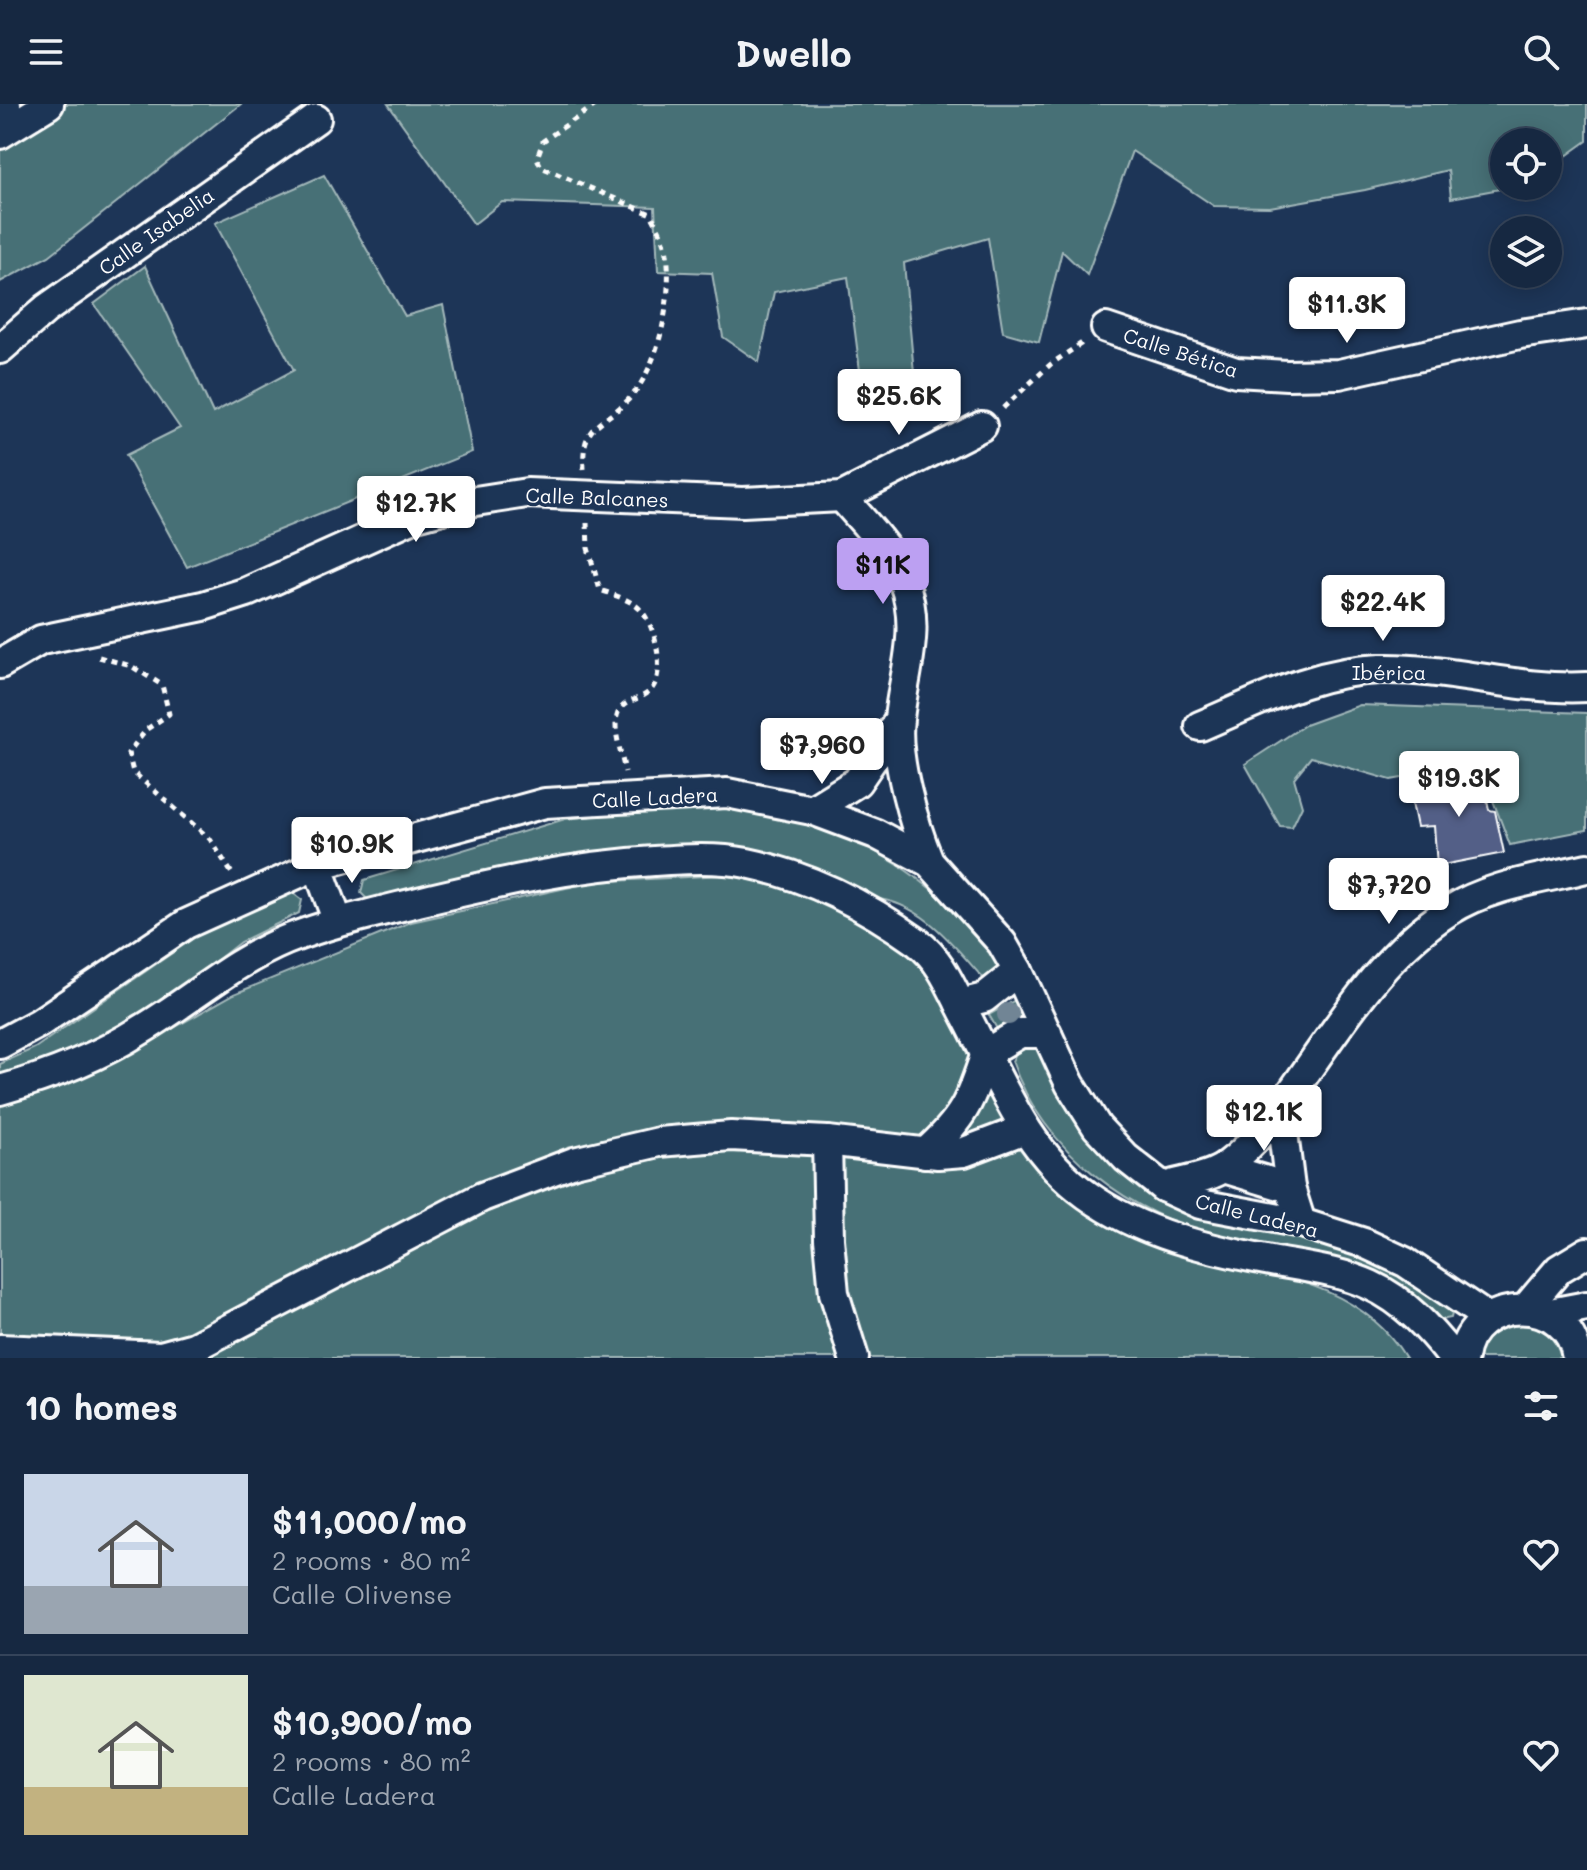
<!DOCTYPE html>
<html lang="en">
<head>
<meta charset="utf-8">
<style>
  :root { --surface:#162841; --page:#23344c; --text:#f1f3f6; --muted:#9ea6b1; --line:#35445a; --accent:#bca0f2 }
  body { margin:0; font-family:Mali,sans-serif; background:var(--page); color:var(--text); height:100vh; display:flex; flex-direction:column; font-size:30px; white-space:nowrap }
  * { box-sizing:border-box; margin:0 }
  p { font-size:26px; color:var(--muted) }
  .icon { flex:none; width:44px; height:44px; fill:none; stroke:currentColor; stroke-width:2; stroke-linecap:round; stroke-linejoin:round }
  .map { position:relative; height:1254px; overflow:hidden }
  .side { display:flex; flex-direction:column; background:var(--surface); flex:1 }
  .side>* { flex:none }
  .fabs { position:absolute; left:1490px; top:24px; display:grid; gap:16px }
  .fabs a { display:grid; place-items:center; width:72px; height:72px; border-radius:50%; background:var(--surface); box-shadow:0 4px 20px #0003,0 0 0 2px var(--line); font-size:40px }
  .price { position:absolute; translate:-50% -68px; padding:0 18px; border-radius:8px; background:#fff; color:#222; font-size:26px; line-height:52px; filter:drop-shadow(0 2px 4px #0008) }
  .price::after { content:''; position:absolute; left:50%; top:48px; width:24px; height:18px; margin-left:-12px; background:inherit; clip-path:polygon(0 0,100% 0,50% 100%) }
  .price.selected { background:var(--accent); color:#111 }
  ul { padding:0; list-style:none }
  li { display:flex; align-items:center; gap:24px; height:200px; padding:0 24px }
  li+li { border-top:2px solid var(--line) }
  li span { display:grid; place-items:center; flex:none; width:224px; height:160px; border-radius:0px; color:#555 }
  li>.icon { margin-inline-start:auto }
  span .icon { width:96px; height:96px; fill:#fffc; stroke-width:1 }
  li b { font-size:34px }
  h2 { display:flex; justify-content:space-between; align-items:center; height:96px; padding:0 24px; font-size:34px }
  header { display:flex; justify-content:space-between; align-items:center; height:104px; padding:0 24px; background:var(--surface); font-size:36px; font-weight:800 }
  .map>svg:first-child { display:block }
  .green { fill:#477076; stroke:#a3b8ba; stroke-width:2 }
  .building { fill:#525f87; stroke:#fff; stroke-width:2 }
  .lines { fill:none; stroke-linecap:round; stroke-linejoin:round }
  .minor-casing { stroke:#fff; stroke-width:34 }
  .path { stroke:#fff; stroke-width:5; stroke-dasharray:6 6; stroke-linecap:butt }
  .minor { stroke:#1d3557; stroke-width:28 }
  .tree { fill:#718595 }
  .labels { text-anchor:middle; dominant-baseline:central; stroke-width:7; stroke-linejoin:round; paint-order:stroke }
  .street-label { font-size:20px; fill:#fff; stroke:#1d3557 }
</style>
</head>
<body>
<header><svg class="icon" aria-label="menu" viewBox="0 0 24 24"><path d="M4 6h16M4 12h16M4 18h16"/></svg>Dwello<svg class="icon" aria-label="search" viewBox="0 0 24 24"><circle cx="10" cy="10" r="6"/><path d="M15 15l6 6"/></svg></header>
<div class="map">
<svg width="1587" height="1254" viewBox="0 0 1587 1254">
  <rect width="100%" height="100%" fill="#1d3557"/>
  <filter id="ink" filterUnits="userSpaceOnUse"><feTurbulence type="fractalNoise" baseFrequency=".0125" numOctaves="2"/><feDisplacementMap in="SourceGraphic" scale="16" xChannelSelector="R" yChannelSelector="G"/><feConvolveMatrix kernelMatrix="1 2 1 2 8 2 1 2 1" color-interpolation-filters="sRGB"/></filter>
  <g filter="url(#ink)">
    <g class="green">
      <path d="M0,0H241L49,152L0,178Z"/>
      <path d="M388,0H1587V37L1548,65V38H1504V82H1516L1451,94L1448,66L1365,86L1270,103L1214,102L1132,47L1087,171L1062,147L1039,238L1003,228L988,134L904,159L916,291L866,314L848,173L774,188L759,258L723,233L712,169L658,167L655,103L502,98L474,120Z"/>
      <path d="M324,71L405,212L443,201L472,348L187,463L126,351L180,324L94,200L145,162L213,309L294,266L215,119Z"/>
      <path d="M1360,601L1587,609V726L1510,741L1479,660L1391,676L1311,653L1294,674L1302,702L1292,723L1280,722L1245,660L1305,621Z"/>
      <path d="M671,704C695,705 721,703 745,706C821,714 896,750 951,803C968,820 991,843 999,865L988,875L982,873C951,838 921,798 872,794L671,744L561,753L481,767L375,795H367L361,789L364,776L565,715Z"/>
      <path d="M743,770C784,782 824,793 862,813C936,852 972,945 1013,1013C1032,1047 1052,1086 1085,1109C1183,1177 1339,1144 1406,1254H0V999L99,966L234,890L411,818L593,778Z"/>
      <path d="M290,787L302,796L299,809L240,838L162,899L104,934L0,974V960L35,944L198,831Z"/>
      <path d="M1019,894L1027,910L997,925L989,911Z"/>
      <path d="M1020,942H1037C1060,983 1080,1032 1116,1064C1201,1140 1285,1115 1376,1156C1403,1169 1429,1189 1453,1205L1451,1214L1441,1216C1419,1198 1399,1178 1372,1168C1323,1149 1273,1146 1223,1134C1132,1111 1044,1049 1012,957Z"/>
      <path d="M1516,1219C1539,1222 1556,1230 1561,1254H1476L1489,1230Z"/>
    </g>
    <path class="building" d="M1482,670L1489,706L1495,707L1504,749L1437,762L1434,722L1417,723L1411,694L1427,692L1424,679Z"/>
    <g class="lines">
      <g class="minor-casing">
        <g id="minor">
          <path d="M0,4L6,0"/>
          <path d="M0,30L49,0"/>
          <path d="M1106,224L1236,268L1287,271L1339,270L1520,230L1587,220"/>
          <path d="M0,245L46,205L316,15"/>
          <path d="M842,393C863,418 892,445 903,476C922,525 904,567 899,615C894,654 914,721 929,758"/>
          <path d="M0,560L41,536L203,502L247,488L416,412L469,398L527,389L743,398L842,393L982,322"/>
          <path d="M1200,622C1259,597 1315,567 1380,565C1449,563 1518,587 1587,583"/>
          <path d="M812,706L857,678L898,618"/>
          <path d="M317,761L338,818"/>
          <path d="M960,900L984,894L1018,867"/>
          <path d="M0,940L39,919L186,820L317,761L545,699L727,689L812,706L876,730L929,758L1002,839L1018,867L1070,980L1097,1023L1126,1054L1163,1083L1200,1100L1301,1119L1364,1139L1405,1158L1488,1214"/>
          <path d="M0,986C50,972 97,954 141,926C190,897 233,858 286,836C329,819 374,809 418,798C497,779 573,762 654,757C685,755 717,753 747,759C809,772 866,801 917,838C941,856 951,883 964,908C999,973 1025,1047 1087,1091C1141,1130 1207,1145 1271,1157C1303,1163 1340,1167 1370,1181C1405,1197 1430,1225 1453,1254"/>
          <path d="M1280,1005L1290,1084L1301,1119"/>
          <path d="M827,1037L829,1135L834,1189L854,1254"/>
          <path d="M925,1049C964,1014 970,998 986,949L1020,929H1047"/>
          <path d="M1224,1064L1290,1084"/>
          <path d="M1163,1083C1182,1077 1211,1074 1226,1062C1256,1040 1280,1005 1301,975C1344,914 1385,848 1449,807C1489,781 1541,775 1587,764"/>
          <path d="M1526,1204L1559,1165L1587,1148"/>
          <path d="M1545,1210L1587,1202"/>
          <path d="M0,1245L161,1252L194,1243L482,1093L574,1058L659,1038L731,1032L827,1037L938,1050L964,1048L1025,1025"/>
          <path d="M1463,1254C1471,1190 1570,1189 1577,1254"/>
        </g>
      </g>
      <g class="path">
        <path d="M1003,304L1051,260L1085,237"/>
        <path d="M584,365C581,319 600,324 627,297C659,266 673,193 667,150C666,137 657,122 651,110L541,63L537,54L543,37L597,0"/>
        <path d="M587,419L588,444L600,486C611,490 625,494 635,501C655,514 667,568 651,586C641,597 621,595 617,612C613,628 622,651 625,668"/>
        <path d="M99,553L131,562L162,581L169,610L147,625L128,649L133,668L210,735L233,771"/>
      </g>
      <use href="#minor" class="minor"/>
    </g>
    <circle class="tree" cx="1008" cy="910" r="11"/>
  </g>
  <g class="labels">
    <g class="street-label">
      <text transform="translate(156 127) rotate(-35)">Calle Isabelia</text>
      <text transform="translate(1181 248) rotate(18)">Calle Bética</text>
      <text transform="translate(597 393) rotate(2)">Calle Balcanes</text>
      <text x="1389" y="568">Ibérica</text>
      <text transform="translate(655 693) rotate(-3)">Calle Ladera</text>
      <text transform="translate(1257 1111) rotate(14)">Calle Ladera</text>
    </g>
  </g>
</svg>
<div class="fabs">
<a><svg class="icon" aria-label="locate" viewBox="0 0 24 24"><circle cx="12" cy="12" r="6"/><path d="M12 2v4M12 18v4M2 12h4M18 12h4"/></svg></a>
<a><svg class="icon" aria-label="layers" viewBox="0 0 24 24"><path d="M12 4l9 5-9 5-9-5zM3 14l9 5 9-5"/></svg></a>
</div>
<b class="price" style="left:1347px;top:241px">$11.3K</b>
<b class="price" style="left:899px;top:333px">$25.6K</b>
<b class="price" style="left:416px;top:440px">$12.7K</b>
<b class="price selected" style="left:883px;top:502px">$11K</b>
<b class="price" style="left:1383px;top:539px">$22.4K</b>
<b class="price" style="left:822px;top:682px">$7,960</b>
<b class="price" style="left:1459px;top:715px">$19.3K</b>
<b class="price" style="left:352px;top:781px">$10.9K</b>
<b class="price" style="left:1389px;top:822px">$7,720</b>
<b class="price" style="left:1264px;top:1049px">$12.1K</b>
</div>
<section class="side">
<h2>10 homes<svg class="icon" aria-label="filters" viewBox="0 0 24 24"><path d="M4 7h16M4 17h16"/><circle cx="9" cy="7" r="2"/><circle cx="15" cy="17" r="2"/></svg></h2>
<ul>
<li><span style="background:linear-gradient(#c9d6e8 70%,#9aa5b1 0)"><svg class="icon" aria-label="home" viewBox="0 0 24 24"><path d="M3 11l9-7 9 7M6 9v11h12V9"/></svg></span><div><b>$11,000/mo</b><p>2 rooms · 80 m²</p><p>Calle Olivense</p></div><svg class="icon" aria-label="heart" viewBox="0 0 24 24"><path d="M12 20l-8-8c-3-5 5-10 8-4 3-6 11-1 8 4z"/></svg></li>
<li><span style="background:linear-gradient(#dfe7d0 70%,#c2b280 0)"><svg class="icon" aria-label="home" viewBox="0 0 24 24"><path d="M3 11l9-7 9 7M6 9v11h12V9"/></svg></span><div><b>$10,900/mo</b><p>2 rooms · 80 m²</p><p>Calle Ladera</p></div><svg class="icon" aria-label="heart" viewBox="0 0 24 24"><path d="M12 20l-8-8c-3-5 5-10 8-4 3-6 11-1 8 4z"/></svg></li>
</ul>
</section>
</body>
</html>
